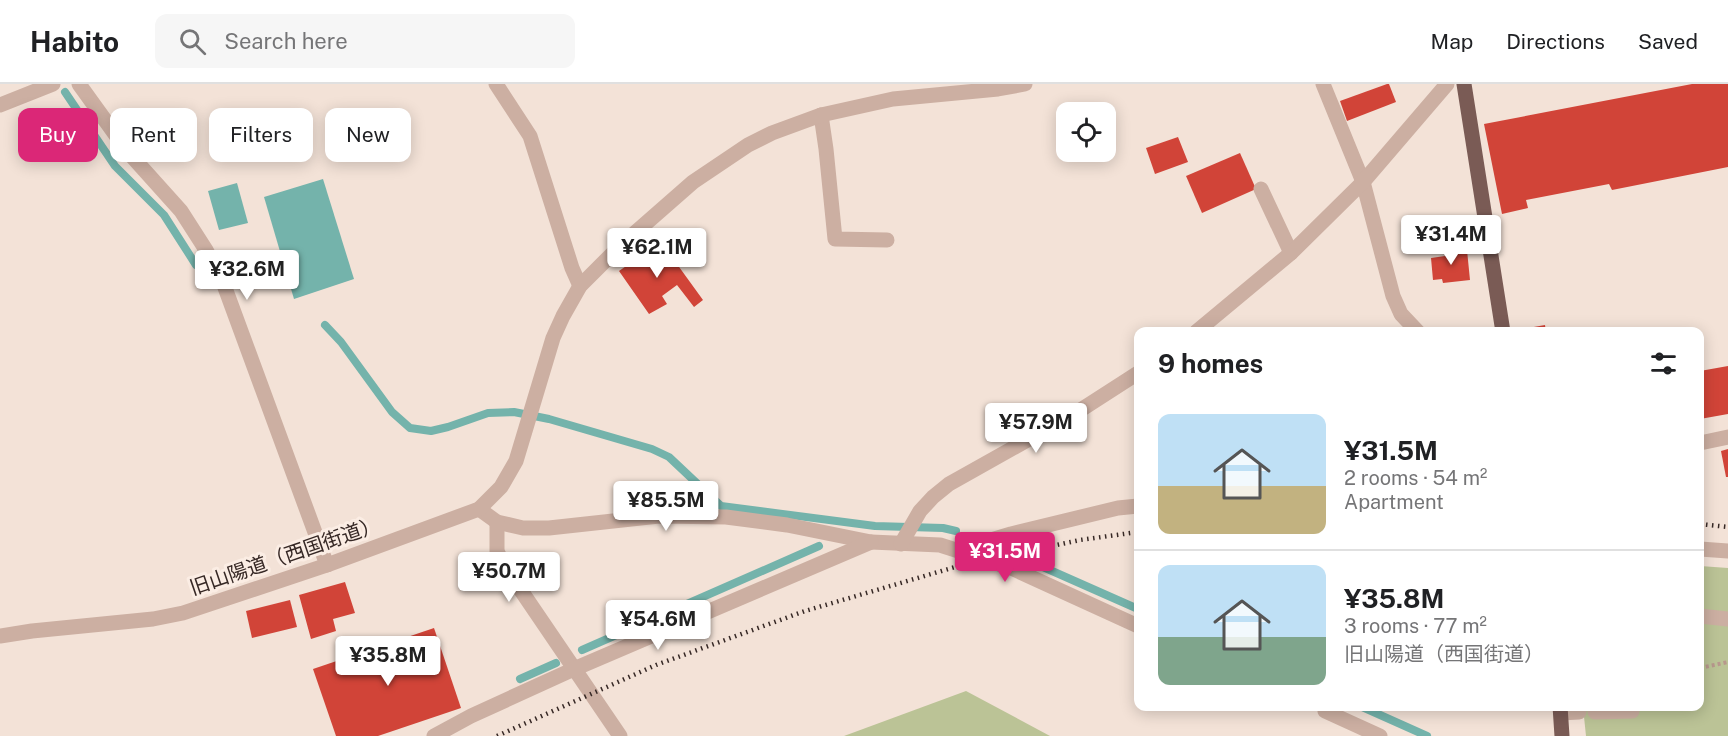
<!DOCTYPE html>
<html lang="en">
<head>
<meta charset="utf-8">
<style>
  :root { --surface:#fff; --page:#f6f6f6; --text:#202124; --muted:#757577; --line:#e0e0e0; --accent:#db2777 }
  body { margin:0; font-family:"Public Sans","Noto Sans JP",sans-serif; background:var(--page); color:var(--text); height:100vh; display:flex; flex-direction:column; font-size:22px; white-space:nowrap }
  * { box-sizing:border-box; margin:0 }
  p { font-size:20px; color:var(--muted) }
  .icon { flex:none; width:33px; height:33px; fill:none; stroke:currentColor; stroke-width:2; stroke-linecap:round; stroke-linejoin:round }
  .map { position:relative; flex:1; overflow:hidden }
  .side { position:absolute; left:1134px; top:243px; width:570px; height:384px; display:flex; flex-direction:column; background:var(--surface); border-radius:12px; box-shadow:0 3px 15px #0003 }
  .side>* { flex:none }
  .banner { position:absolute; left:18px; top:24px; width:570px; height:54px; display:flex; gap:12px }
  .controls { position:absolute; left:1056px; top:18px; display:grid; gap:12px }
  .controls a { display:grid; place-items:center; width:60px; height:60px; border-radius:12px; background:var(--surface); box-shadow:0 3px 15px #0003; font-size:30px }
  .price { position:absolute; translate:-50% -51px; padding:0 14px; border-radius:6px; background:#fff; color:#222; font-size:20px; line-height:39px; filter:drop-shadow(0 2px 3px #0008) }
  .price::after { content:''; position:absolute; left:50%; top:36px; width:18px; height:14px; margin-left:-9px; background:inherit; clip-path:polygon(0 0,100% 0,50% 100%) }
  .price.current { background:var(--accent); color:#fff }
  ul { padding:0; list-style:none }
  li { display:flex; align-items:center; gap:18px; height:150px; padding:0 24px }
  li+li { border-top:2px solid var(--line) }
  li span { display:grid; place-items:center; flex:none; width:168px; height:120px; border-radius:12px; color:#555 }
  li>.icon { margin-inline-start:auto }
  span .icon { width:72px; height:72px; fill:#fffc; stroke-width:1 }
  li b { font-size:26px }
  h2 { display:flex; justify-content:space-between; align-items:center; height:72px; padding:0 24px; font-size:26px }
  .tag { padding:0 21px; border-radius:12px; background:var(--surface); box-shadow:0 3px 15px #0003; font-size:21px; line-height:54px }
  .tag.current { background:var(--accent); color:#fff }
  header { display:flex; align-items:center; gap:36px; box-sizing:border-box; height:84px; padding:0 30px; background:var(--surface); border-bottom:2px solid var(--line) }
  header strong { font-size:28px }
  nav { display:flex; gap:33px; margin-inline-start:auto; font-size:21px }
  .search { width:420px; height:54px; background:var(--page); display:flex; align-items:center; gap:15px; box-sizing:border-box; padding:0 21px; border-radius:12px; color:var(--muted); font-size:22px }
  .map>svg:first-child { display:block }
  .green { fill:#bbc396 }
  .water { fill:#74b3ab }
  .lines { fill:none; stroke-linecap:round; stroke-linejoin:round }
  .stream { stroke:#74b3ab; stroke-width:8 }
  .building { fill:#d14438 }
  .path { stroke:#b8988d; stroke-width:4; stroke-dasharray:3 3; stroke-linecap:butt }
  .minor { stroke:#ccafa2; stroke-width:15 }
  .major { stroke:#7a5b55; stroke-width:15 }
  .rail { stroke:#362825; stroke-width:4.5; stroke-dasharray:1.5 4.5; stroke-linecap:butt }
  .labels { text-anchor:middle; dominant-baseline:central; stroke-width:6; stroke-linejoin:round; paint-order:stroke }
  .street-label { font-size:20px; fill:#362825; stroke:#fbede4 }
</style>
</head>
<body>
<header>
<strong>Habito</strong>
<div class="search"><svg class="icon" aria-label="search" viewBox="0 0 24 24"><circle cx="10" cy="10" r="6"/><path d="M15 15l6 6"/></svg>Search here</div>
<nav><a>Map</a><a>Directions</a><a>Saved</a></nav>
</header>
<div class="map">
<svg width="1728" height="652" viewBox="0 0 1728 652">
  <rect width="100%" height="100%" fill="#f3e2d7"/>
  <g class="green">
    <path d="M1700,482L1728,484V652H1586L1583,623L1700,622Z"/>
    <path d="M966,607L1050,652H844Z"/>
  </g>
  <g class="water">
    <path d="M323,95L354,195L294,215L264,113Z"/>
    <path d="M237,99L248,139L219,146L208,107Z"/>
  </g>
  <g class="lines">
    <g class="stream">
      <path d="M65,8L115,82L164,131L196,181"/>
      <path d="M325,241L341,258L392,328L410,344L431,347L448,343L488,329L514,328L549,335L652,365L669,373L721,422L875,442L943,444L956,447"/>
      <path d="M1034,479L1138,525"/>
      <path d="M582,566L819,462"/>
      <path d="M520,595L556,579"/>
      <path d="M1360,622L1427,652"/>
    </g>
  </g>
  <g class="building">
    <path d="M1387,0H1389L1396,18L1347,37L1340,17Z"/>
    <path d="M1692,0H1728V83L1612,106L1609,100L1526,116L1528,124L1502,130L1484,40Z"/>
    <path d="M1178,53L1188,78L1155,90L1146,64Z"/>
    <path d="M1240,69L1256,105L1202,129L1186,92Z"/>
    <path d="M661,158L703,216L694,223L677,201L662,212L667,220L649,230L619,187Z"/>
    <path d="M1459,162V167L1467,166L1470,196L1443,199L1442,195L1433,196L1431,174L1445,172L1444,164Z"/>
    <path d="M1545,241L1546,248H1517V246Z"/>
    <path d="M1728,282V330L1700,335V287Z"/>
    <path d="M1728,365V393H1726L1721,367Z"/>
    <path d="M345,498L355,529L333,535L336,547L311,555L299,511Z"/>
    <path d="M290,516L297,543L252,554L246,527Z"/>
    <path d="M434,544L461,624L378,652H336L313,585Z"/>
  </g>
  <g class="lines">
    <path class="path" d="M1700,584L1728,578"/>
    <g class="minor">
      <path d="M79,0L128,68L181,127L206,166L224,201L327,481"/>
      <path d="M496,0L530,52L572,184L580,202"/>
      <path d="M1323,0L1363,98L1393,212L1401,230L1418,248"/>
      <path d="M0,21L53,0"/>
      <path d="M821,31L826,65L835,155L887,156"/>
      <path d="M1261,105L1291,169"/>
      <path d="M1196,248L1291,169L1363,98L1447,0"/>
      <path d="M1700,359L1728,353"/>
      <path d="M479,425L497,438L523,444H549L659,432L726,433L787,441L871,458L940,461L1009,483L1138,542"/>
      <path d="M497,438V467L503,480L620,652"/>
      <path d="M901,460L920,427L933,413L949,400L1079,327L1138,289"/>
      <path d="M1700,465L1728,467"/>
      <path d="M958,466L1011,450L1118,424L1138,422"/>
      <path d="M1700,532L1728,535"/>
      <path d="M0,552L32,547L153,535L183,529L327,481L479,425L501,403L516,377L553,254L563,232L580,202L620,162L693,98L748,61L772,49L821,31L893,15L998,5L1025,0"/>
      <path d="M1325,627L1380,652"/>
      <path d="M1595,628L1632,627"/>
      <path d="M1561,629L1579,628"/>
      <path d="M434,652L471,632L574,585L871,458"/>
    </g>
    <g class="major">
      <path d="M1464,0L1503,248"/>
      <path d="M1560,622L1562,652"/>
    </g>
    <g class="rail">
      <path d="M1700,440L1728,443"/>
      <path d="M497,652L656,581L805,527L962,481L1080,456L1138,448"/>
    </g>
  </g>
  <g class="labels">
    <g class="street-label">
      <text transform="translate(285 472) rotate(-19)">旧山陽道（西国街道）</text>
    </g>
  </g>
</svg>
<div class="controls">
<a><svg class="icon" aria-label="locate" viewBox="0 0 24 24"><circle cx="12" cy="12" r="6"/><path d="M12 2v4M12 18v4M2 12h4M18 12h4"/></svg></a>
</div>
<b class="price" style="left:1451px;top:182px">¥31.4M</b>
<b class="price" style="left:657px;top:195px">¥62.1M</b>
<b class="price" style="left:247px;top:217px">¥32.6M</b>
<b class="price" style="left:1036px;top:370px">¥57.9M</b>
<b class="price" style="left:666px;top:448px">¥85.5M</b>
<b class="price current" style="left:1005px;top:499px">¥31.5M</b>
<b class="price" style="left:509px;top:519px">¥50.7M</b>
<b class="price" style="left:658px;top:567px">¥54.6M</b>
<b class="price" style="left:388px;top:603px">¥35.8M</b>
<div class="banner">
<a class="tag current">Buy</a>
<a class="tag">Rent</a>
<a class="tag">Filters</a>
<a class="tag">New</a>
</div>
<section class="side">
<h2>9 homes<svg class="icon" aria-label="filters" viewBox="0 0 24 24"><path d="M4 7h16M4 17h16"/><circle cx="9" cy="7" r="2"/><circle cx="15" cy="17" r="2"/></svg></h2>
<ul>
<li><span style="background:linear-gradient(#bfe0f5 60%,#c2b280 0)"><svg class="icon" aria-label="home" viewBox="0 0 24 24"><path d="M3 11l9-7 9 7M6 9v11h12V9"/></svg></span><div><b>¥31.5M</b><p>2 rooms · 54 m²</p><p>Apartment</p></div></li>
<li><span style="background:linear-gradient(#bfe0f5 60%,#7fa58c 0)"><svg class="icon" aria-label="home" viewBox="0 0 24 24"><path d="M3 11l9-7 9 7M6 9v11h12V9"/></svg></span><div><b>¥35.8M</b><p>3 rooms · 77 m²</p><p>旧山陽道（西国街道）</p></div></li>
</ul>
</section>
</div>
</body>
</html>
